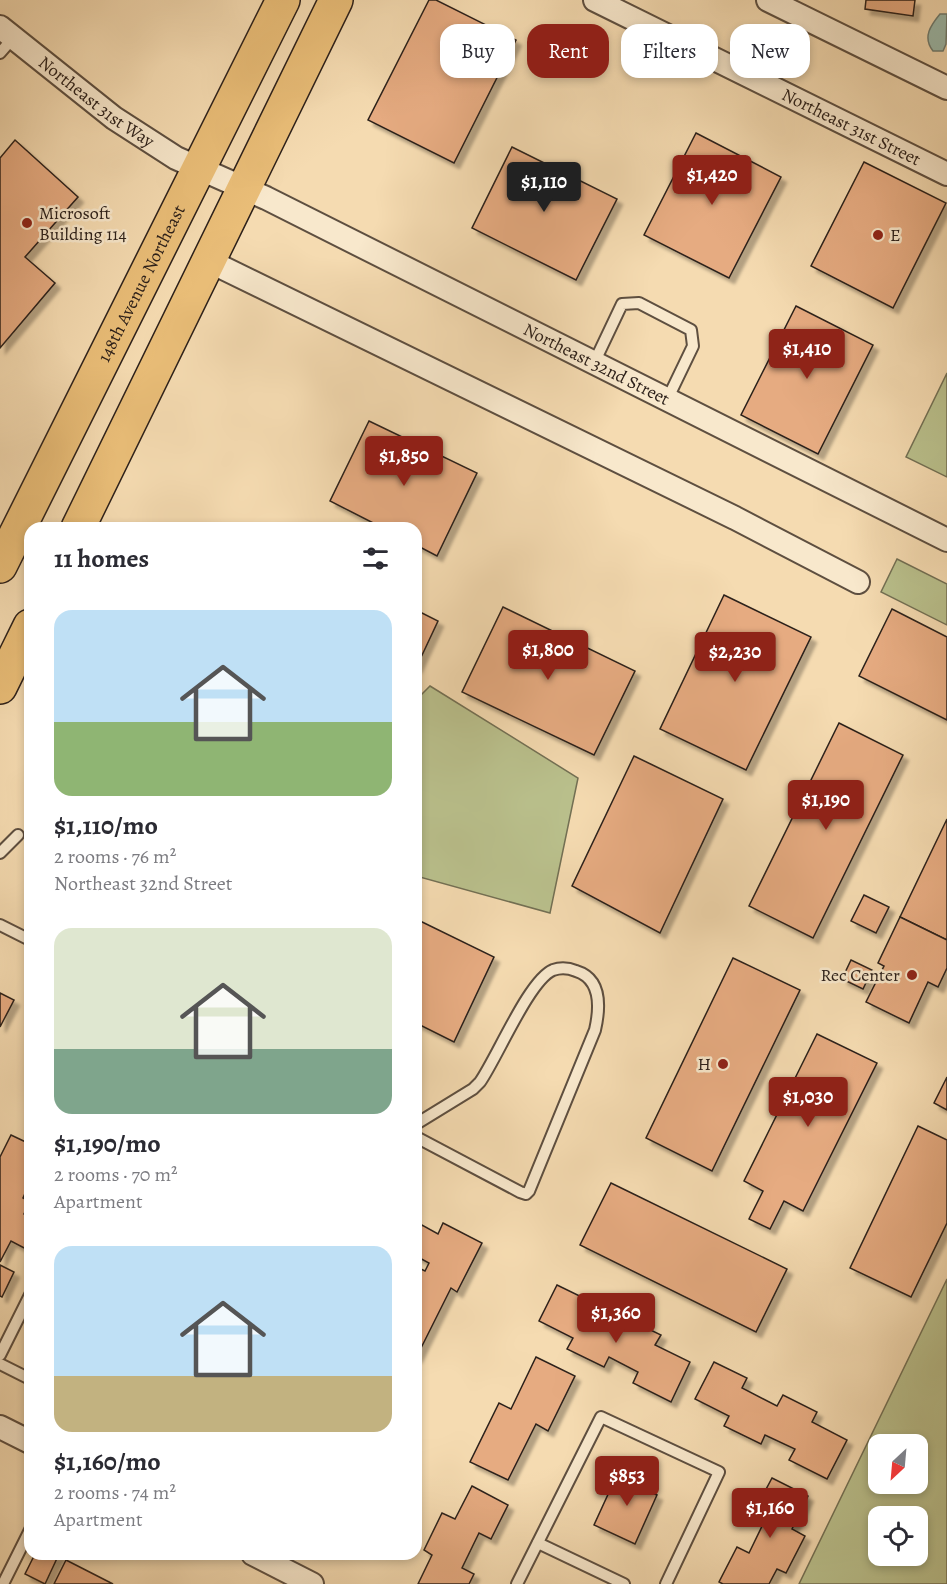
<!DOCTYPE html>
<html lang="en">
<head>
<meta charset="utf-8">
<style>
  :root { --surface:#fff; --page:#f2f2f3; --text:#2b2b33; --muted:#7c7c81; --accent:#8f2418 }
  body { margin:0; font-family:Alegreya,serif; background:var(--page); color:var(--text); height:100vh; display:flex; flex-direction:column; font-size:22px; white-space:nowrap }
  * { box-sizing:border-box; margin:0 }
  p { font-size:20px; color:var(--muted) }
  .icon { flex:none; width:33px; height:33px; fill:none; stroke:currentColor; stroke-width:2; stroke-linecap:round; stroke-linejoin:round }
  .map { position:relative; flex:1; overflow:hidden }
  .drawer { position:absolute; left:24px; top:522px; width:398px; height:1038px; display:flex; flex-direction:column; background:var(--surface); border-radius:18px; box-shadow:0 3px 9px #0003 }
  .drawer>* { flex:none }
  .hud { position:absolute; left:440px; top:24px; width:417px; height:54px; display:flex; gap:12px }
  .needle { width:39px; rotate:206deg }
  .tools { position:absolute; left:868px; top:1434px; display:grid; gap:12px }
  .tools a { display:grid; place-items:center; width:60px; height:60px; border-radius:12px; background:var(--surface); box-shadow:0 3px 9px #0003; font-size:30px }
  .price { position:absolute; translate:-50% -51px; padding:0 14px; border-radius:6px; background:var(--accent); color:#fff; font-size:20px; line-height:39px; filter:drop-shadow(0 2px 3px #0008) }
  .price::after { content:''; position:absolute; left:50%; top:36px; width:18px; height:14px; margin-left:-9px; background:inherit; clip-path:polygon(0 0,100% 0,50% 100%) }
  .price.current { background:#222; color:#fff }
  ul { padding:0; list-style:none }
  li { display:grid; align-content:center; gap:12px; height:318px; padding:0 30px }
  li span { display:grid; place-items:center; height:186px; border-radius:18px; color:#555 }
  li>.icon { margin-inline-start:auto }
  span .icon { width:108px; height:108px; fill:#fffc; stroke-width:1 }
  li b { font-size:26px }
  h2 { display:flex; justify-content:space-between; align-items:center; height:72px; padding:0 30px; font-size:26px }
  .chip { padding:0 21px; border-radius:18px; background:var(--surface); box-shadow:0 3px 9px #0003; font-size:21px; line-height:54px }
  .chip.current { background:var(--accent); color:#fff }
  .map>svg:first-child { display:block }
  .green { fill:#bac18d; stroke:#737054; stroke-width:1.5; fill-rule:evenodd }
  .water { fill:#9cbbac; stroke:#6f7d72; stroke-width:1.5 }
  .building { fill:#e6ab81; stroke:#2c201a; stroke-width:1.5; filter:url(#shadow) }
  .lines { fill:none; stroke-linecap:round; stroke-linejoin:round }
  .service-casing { stroke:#5e4f40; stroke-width:14 }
  .minor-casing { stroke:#5e4f40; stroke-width:26 }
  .primary-casing { stroke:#2c201a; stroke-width:36 }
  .service { stroke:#f8e8cc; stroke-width:10 }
  .minor { stroke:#f8e8cc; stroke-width:22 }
  .primary { stroke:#eabe78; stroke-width:33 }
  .poi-dot { fill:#8f2418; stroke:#f8e8cc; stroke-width:2 }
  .labels { text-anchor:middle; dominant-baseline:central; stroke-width:5; stroke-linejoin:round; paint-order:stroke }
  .street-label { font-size:18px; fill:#2c201a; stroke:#f8e8cc }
  .poi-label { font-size:18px; fill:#2c201a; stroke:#f8e8cc; text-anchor:start }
</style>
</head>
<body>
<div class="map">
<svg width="947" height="1584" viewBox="0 0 947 1584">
  <defs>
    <filter id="shadow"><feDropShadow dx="5.5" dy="5.5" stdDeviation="1.5" flood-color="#0004"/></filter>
  </defs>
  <rect width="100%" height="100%" fill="#f5dbb1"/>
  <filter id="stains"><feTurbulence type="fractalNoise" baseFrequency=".00333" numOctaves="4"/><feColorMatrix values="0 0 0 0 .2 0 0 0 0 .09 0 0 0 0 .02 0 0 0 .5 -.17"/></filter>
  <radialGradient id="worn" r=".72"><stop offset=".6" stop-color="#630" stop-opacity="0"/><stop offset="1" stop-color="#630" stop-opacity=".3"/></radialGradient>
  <g class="green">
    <path d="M947,373V477L906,457Z"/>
    <path d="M897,559L947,584V625L881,592Z"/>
    <path d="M430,686L578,778L550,913L416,876V700Z"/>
    <path d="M947,1279V1584H799ZM879,1444H918V1484H879ZM879,1516H918V1556H879Z"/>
  </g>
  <path class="water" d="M940,14H947L946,44L943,51H933C922,37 931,25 940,14Z"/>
  <g class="building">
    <path d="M429,0H436L516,40L454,163L368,120Z"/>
    <path d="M866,0H915L913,16L865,9Z"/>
    <path d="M696,133L781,177L729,278L644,235Z"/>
    <path d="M15,140L78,197L25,257L55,283L0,348V158Z"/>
    <path d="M512,147L617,199L576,280L472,228Z"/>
    <path d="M864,162L946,203L893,308L811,266Z"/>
    <path d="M796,306L873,345L818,454L741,415Z"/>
    <path d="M369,421L477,473L437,556L416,545V528H383L330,501Z"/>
    <path d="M724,595L811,637L746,770L660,729Z"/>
    <path d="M503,607L635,671L594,755L462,692Z"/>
    <path d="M892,609L947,637V720L859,676Z"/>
    <path d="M416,610L438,621L416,668Z"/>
    <path d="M839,723L903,755L813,938L749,906Z"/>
    <path d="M634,756L723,799L660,933L572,886Z"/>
    <path d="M947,819V940L900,917Z"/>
    <path d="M864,895L889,907L876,933L851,921Z"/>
    <path d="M900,917L947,940V968L938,987L928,982L909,1023L866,1002L884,966L878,963Z"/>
    <path d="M416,919L494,957L454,1042L416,1023Z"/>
    <path d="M733,958L800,990L712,1171L646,1138Z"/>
    <path d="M851,960L872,970L863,989L842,979Z"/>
    <path d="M0,993L14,1000L0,1027Z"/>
    <path d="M817,1034L877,1063L803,1211L784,1201L770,1229L749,1219L763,1191L744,1181Z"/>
    <path d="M947,1077V1110L934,1103Z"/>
    <path d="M918,1126L947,1140V1223L911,1297L850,1268Z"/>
    <path d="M11,1135L30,1144V1191L27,1189L23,1198L30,1202L24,1214L30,1217V1246L28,1250L11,1241L0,1262V1157Z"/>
    <path d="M611,1183L787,1269L756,1332L580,1245Z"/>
    <path d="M443,1223L482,1243L457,1292L451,1288L416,1358V1270L417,1267L425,1271L429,1263L416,1256V1238L422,1225L438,1234Z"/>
    <path d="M0,1265L14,1272L2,1297L0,1296Z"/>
    <path d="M557,1285L590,1301L585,1311L620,1329L626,1318L661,1335L655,1345L690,1362L671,1402L633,1383L638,1372L609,1357L604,1367L567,1349L573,1338L539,1321Z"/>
    <path d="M536,1357L575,1376L548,1431L536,1424L508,1480L470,1462L499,1403L511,1409Z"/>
    <path d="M714,1362L747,1378L742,1388L777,1406L783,1395L817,1412L812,1422L847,1440L827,1479L789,1460L795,1449L765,1435L761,1444L724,1426L729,1416L695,1399Z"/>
    <path d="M632,1469L650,1478L645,1490L657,1495L635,1544L594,1525L616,1477L626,1482Z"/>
    <path d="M772,1478L808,1496L792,1529L805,1536L786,1573L777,1569L769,1584H723L719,1582L737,1547L749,1553L766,1518L754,1512Z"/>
    <path d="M472,1486L508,1505L491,1539L479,1533L462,1568L474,1574L469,1584H418L432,1555L424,1550L442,1513L455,1519Z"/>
    <path d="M35,1554H59L45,1584L25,1574Z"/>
    <path d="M66,1560L113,1584H54Z"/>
  </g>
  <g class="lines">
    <g class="service-casing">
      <g id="service">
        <path d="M0,53L13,38"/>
        <path d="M594,363L622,304L639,303L691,330L693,346L667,400"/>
        <path d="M0,853L18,835"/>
        <path d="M0,925L30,940"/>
        <path d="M416,1124L473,1089L480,1082C497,1058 529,980 553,970C561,967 569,968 576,971C602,979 600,1008 595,1030L529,1191L526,1194L520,1192L416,1137"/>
        <path d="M0,1355L30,1295"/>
        <path d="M0,1364L30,1379"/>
        <path d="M538,1543L624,1584"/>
        <path d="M3,1584L30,1530"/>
        <path d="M517,1584L601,1417L719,1472L666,1584"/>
      </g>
    </g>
    <g class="minor-casing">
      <g id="minor">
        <path id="s1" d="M595,0L947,174"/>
        <path d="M768,0L947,88"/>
        <path id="s2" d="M0,27L114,118L176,158L266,198L947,540"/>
        <path d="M209,261L735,518L858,582"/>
        <path d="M0,1427L30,1442"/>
        <path d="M253,1554L312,1584"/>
      </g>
    </g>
    <g class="primary-casing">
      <g id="primary">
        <path d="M78,528L336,0"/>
        <path id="s3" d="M0,566L283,0"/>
        <path d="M0,687L30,626"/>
      </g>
    </g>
    <use href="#service" class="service"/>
    <use href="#minor" class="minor"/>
    <use href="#primary" class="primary"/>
  </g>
  <g class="poi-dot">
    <circle cx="27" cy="223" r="6"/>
    <circle cx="878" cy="235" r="6"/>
    <circle cx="912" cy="975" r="6"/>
    <circle cx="723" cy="1064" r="6"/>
  </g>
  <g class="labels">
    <g class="street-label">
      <text stroke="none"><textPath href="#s2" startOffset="122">Northeast 31st Way</textPath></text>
      <text stroke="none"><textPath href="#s1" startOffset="286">Northeast 31st Street</textPath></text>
      <text stroke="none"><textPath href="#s3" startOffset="316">148th Avenue Northeast</textPath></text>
      <text stroke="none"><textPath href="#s2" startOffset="688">Northeast 32nd Street</textPath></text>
    </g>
    <g class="poi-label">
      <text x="39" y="213">Microsoft<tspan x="39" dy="21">Building 114</tspan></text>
      <text x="890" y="235">E</text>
      <text x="900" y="975" text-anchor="end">Rec Center</text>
      <text x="711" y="1064" text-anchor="end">H</text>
    </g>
  </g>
  <rect width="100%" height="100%" filter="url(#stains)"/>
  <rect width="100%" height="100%" fill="url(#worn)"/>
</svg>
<div class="tools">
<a><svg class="needle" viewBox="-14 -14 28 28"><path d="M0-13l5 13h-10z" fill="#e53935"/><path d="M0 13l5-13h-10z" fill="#7c7c81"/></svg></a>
<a><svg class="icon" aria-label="locate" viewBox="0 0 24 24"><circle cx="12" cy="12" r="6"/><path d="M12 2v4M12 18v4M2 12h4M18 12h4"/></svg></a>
</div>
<b class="price" style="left:712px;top:206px">$1,420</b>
<b class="price current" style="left:544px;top:213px">$1,110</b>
<b class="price" style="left:807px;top:380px">$1,410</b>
<b class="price" style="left:404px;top:487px">$1,850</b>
<b class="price" style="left:548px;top:681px">$1,800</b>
<b class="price" style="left:735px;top:683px">$2,230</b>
<b class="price" style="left:826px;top:831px">$1,190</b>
<b class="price" style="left:808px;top:1128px">$1,030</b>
<b class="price" style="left:616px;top:1344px">$1,360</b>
<b class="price" style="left:627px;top:1507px">$853</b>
<b class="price" style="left:770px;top:1539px">$1,160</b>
<div class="hud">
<a class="chip">Buy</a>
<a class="chip current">Rent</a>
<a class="chip">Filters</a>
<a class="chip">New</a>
</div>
<section class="drawer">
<h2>11 homes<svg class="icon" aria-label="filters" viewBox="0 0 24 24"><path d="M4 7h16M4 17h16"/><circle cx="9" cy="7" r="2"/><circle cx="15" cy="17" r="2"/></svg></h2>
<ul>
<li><span style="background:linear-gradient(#bfe0f5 60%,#8fb573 0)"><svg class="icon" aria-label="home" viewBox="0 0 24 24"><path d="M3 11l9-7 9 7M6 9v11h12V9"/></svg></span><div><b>$1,110/mo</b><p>2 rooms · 76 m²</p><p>Northeast 32nd Street</p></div></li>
<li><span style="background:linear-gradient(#dfe7d0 65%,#7fa58c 0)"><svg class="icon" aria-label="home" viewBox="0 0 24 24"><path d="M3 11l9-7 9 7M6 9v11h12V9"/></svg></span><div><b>$1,190/mo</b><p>2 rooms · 70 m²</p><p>Apartment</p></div></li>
<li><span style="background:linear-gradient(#bfe0f5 70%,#c2b280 0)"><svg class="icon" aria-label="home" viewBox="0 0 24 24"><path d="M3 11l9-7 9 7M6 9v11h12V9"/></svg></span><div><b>$1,160/mo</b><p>2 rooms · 74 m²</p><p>Apartment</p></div></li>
</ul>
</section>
</div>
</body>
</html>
